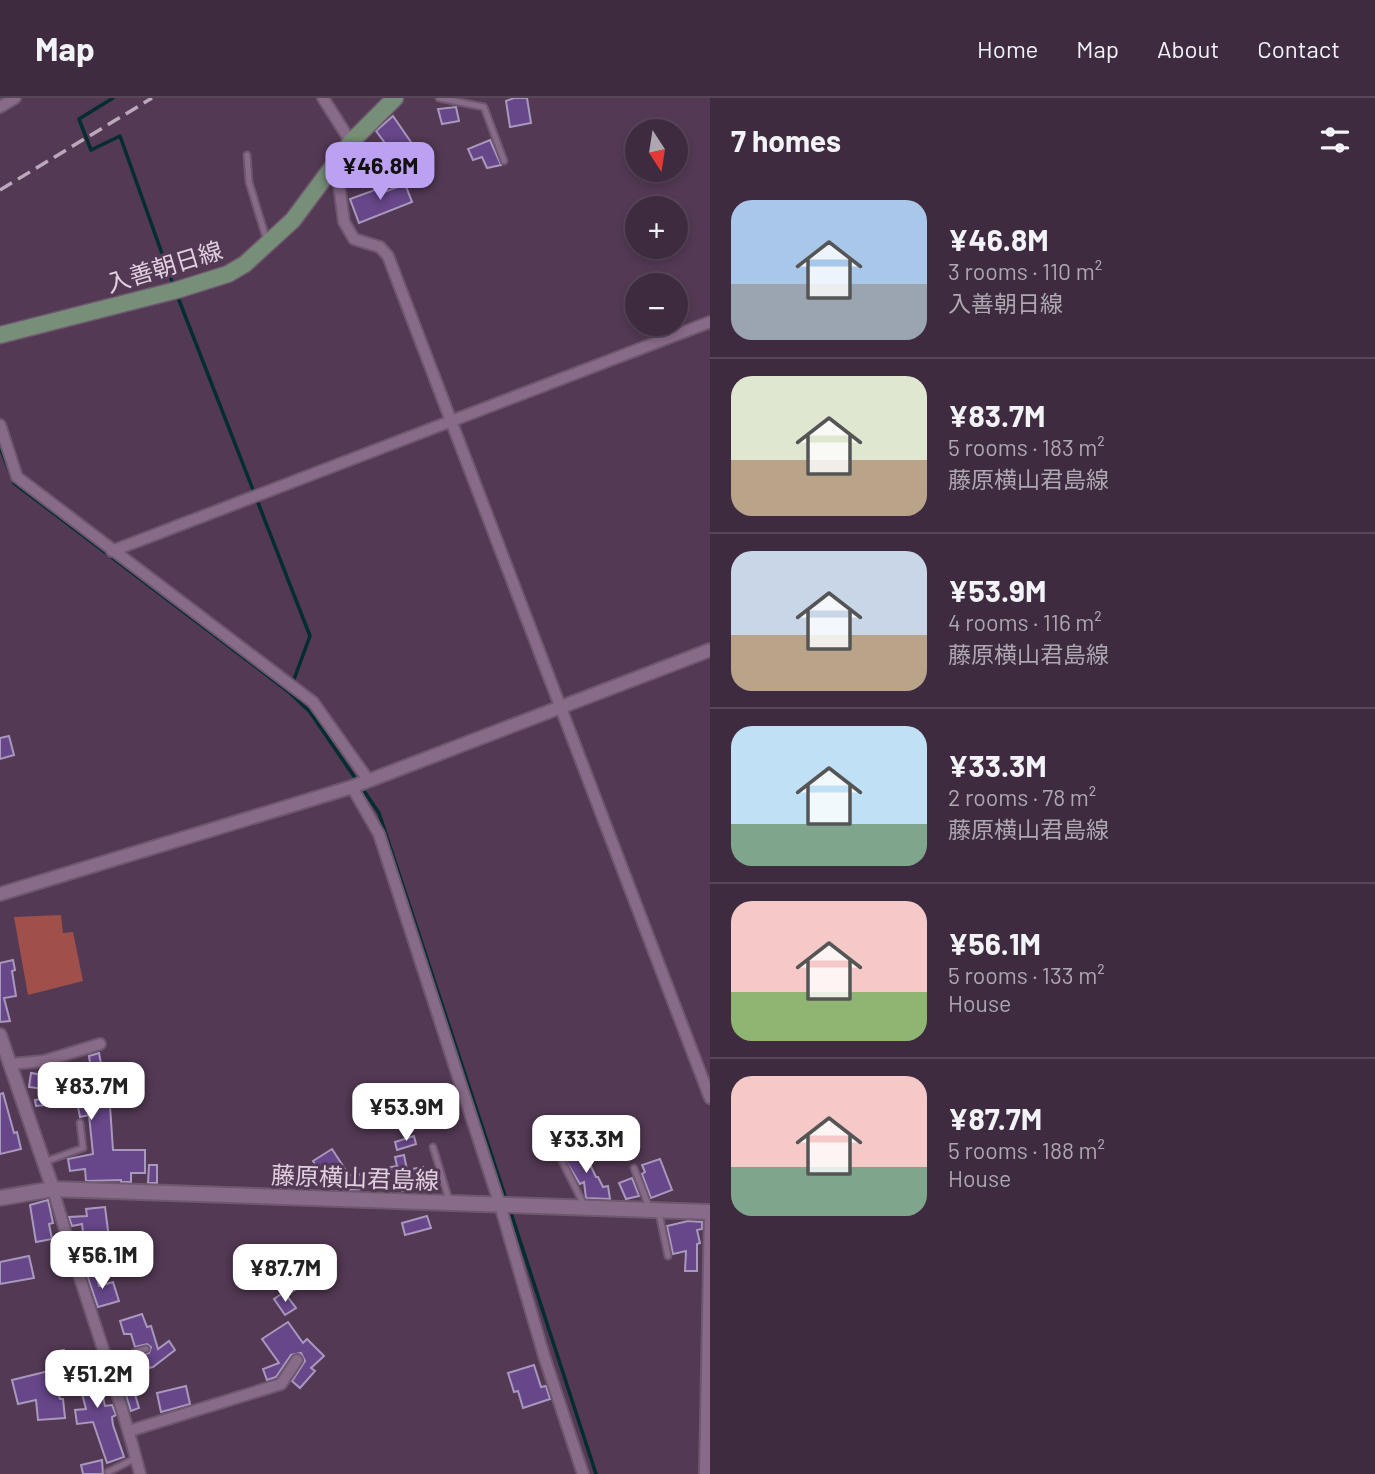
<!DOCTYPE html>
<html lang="en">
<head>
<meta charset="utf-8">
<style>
  :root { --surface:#3e2b3f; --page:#453346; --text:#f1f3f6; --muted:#ada7b0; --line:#574759; --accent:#bca0f2 }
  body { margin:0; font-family:Barlow,"Noto Sans JP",sans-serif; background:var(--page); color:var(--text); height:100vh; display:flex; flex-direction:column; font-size:26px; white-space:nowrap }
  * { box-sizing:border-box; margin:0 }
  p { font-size:23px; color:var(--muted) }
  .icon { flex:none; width:38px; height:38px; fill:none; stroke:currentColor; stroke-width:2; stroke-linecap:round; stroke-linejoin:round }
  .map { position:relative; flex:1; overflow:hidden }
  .side { display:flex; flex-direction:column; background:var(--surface); width:665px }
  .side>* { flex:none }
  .needle { width:46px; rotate:168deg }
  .buttons { position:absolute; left:625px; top:21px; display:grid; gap:14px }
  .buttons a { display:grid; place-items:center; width:63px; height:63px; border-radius:50%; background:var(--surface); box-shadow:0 4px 10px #0003,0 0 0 2px var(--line); font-size:35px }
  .price { position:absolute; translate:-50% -60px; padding:0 16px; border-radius:14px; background:#fff; color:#222; font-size:23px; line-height:46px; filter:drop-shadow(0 2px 4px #0008) }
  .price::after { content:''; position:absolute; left:50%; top:42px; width:21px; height:16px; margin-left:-10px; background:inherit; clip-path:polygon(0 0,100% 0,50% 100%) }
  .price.current { background:var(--accent); color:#111 }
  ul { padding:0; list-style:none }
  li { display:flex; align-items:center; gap:21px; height:175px; padding:0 21px }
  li+li { border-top:2px solid var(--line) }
  li span { display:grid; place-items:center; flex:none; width:196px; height:140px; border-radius:21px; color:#555 }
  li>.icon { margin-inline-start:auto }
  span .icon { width:84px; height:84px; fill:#fffc; stroke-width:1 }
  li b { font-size:30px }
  h2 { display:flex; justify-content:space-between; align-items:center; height:84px; padding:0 21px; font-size:30px }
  header { display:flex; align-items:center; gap:42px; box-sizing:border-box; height:98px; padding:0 35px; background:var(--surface); border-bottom:2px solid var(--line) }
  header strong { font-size:33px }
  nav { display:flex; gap:38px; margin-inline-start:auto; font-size:24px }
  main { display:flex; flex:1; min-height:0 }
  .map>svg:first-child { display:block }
  .green { fill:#a0504a }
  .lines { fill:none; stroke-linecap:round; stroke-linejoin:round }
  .stream { stroke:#032d31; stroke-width:3.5 }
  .building { fill:#674689; stroke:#a998bd; stroke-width:2 }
  .service-casing { stroke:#6e586e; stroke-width:9 }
  .minor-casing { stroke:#6e586e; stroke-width:14 }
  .tertiary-casing { stroke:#6e586e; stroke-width:16 }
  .secondary-casing { stroke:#6e586e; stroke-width:18 }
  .primary-casing { stroke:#6e586e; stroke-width:19 }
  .service { stroke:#886b89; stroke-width:5 }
  .minor { stroke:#886b89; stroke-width:10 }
  .tertiary { stroke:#886b89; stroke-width:12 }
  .secondary { stroke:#886b89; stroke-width:14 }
  .primary { stroke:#778e79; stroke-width:16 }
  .rail { stroke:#baa8bb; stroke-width:3.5; stroke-dasharray:14 7; stroke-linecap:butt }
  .labels { text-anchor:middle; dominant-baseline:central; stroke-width:6; stroke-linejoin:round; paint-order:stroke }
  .street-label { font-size:24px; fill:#e0d0e0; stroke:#533954 }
</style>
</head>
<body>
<header>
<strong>Map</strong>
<nav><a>Home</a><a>Map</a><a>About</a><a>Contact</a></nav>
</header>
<main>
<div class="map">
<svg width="710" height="1376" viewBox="0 0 710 1376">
  <rect width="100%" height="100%" fill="#533954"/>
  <path class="green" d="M61,817L63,835L73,834L83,883L28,897L14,819Z"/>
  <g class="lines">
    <g class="stream">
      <path d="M113,0L79,21L91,52L120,38L174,189"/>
      <path d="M177,197L310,538L293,584"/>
      <path d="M0,349L14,385L289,594L310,614L379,715L506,1101"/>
      <path d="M510,1112L596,1376"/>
    </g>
  </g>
  <g class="building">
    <path d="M514,0H527L531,25L510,29L506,3Z"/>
    <path d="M456,9L459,23L442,26L438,11Z"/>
    <path d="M393,18L424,63L403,76L394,62L396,60L376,33Z"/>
    <path d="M490,42L501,67L487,70L482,59L473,62L468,51Z"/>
    <path d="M405,86L412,104L359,125L350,101L380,90L382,95Z"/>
    <path d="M9,638L14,657L0,661V640Z"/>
    <path d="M13,862L15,872L12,873L16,898L4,900L10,923L0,924V865Z"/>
    <path d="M99,955L101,966L94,967L99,995L106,993L110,1008L113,1052H145V1075H131V1084H121V1082L86,1083L85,1071L70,1073L68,1061L93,1056L89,1017L80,1019L77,1004L36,1008L35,1002L70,995L29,989L31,975L49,978L48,970L53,968H59V971L90,965L89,958Z"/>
    <path d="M447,986L455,1012L444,1016L441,1005L427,1009L422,994Z"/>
    <path d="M3,995L14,1035L17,1034L21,1051L0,1056V996Z"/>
    <path d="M414,1038L416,1046L397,1052L395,1044Z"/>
    <path d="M582,1050L596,1079H598L603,1089L608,1088L610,1101L586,1100L584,1084L580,1086L563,1058Z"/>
    <path d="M332,1051L345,1071L326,1083L313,1063Z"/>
    <path d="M404,1057L407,1072L423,1069L424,1076L434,1074L436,1087L402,1093L398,1076L386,1078L385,1070L397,1068L395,1059Z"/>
    <path d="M660,1061L672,1092L651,1100L642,1076L645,1074L642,1067Z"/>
    <path d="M149,1067H157V1085H148Z"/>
    <path d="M364,1076L366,1091L344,1092L343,1078Z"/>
    <path d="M632,1080L639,1098L626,1101L619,1085Z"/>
    <path d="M48,1102L53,1125L49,1126L52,1141L36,1144L30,1107Z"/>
    <path d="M105,1109L111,1156L86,1159L82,1126L72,1128L69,1119L87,1118L86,1111Z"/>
    <path d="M427,1118L431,1130L405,1137L402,1125Z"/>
    <path d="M688,1123L702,1124V1131L697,1132L700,1145L697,1146V1173H685L686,1153L673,1156L667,1128Z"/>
    <path d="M29,1158L34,1180L0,1186V1164Z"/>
    <path d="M299,1164L310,1183L290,1195L278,1176Z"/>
    <path d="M95,1172L99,1188L113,1184L119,1203L98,1209L86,1174Z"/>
    <path d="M284,1194L296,1210L285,1217L274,1201Z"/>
    <path d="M142,1216L147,1229L151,1228L158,1251L169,1243L175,1252L153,1269L140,1272L137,1261L139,1258L149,1255L151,1249L147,1246L135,1249L131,1236H124L120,1223Z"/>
    <path d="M288,1224L303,1245L307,1241L324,1258L311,1270L315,1273L300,1290L292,1283L305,1263L301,1255L291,1257L276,1279L267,1282L263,1271L279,1265L262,1241Z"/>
    <path d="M64,1252L68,1271L57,1273L53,1254Z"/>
    <path d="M86,1259L91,1277L98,1276L105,1308L112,1307L116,1317L112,1319L113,1327L124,1359L107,1365L93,1324L77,1326L75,1312L86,1311L78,1280L75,1281L71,1263Z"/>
    <path d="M534,1267L541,1289L546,1288L550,1301L523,1310L518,1293L514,1294L508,1275Z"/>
    <path d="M53,1272L60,1301H63L65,1320L38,1322L36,1302L18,1306L12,1282Z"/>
    <path d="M129,1276L139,1310L131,1313L120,1278Z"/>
    <path d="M186,1288L190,1306L161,1314L157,1295Z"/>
    <path d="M102,1362L103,1376H83L81,1367Z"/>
  </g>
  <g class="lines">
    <g class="service-casing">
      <g id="service">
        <path d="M439,0L484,9L504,63"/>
        <path d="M247,57L249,84L267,143"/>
        <path d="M433,1049L449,1102"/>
        <path d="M562,1063L584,1107"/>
        <path d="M44,1064L83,1050L80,1025"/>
        <path d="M634,1070L649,1109"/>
        <path d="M659,1115L668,1158"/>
        <path d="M110,1276L128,1269L135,1254L146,1251"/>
        <path d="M108,1374L136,1360"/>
      </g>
    </g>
    <g class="minor-casing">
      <g id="minor">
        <path d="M323,0L351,44"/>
        <path d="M0,9L15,0"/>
        <path d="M334,69L338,79L344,124L354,141L380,149L388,158L710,1000"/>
        <path d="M0,327L17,379L313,604L369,683"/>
        <path d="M112,453L710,224"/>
        <path d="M352,689L379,736L500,1107L544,1258L583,1376"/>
        <path d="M10,966L44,963L100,946"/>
        <path d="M53,1091C79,1186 116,1280 140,1376"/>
        <path d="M129,1333L281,1286L297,1262"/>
        <path d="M705,1376L710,1114"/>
      </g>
    </g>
    <g class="tertiary-casing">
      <g id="tertiary">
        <path d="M0,796L352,689L710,552"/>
        <path d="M0,937L53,1091"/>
      </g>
    </g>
    <g class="secondary-casing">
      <path id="secondary" d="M0,1100L53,1091L710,1114"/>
    </g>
    <g class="primary-casing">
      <path id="primary" d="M0,237L177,192L228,176L245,166L293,122L351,44L395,0"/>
    </g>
    <use href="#service" class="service"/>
    <use href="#minor" class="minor"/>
    <use href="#tertiary" class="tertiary"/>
    <use href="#secondary" class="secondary"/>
    <use href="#primary" class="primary"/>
    <path class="rail" d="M0,92L152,0"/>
  </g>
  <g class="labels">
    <g class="street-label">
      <text transform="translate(164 168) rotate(-17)">入善朝日線</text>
      <text transform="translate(355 1079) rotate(2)">藤原横山君島線</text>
    </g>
  </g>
</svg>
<div class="buttons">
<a><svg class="needle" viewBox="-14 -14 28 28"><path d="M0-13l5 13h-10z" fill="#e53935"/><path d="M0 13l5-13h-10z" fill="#ada7b0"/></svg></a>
<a>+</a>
<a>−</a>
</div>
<b class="price current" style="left:380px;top:104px">¥46.8M</b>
<b class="price" style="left:91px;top:1024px">¥83.7M</b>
<b class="price" style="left:406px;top:1045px">¥53.9M</b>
<b class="price" style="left:586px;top:1077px">¥33.3M</b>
<b class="price" style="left:102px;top:1193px">¥56.1M</b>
<b class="price" style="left:285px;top:1206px">¥87.7M</b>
<b class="price" style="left:97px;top:1312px">¥51.2M</b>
</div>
<section class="side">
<h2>7 homes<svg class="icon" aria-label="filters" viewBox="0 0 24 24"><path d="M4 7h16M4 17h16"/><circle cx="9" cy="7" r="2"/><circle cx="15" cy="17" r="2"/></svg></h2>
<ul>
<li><span style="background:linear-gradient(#a9c7e8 60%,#9aa5b1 0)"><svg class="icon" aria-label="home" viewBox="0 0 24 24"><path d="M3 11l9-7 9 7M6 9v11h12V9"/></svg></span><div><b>¥46.8M</b><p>3 rooms · 110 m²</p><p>入善朝日線</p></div></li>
<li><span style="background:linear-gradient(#dfe7d0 60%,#b9a48a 0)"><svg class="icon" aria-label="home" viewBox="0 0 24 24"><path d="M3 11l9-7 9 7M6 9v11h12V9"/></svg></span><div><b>¥83.7M</b><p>5 rooms · 183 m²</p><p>藤原横山君島線</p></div></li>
<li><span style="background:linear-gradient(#c9d6e8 60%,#b9a48a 0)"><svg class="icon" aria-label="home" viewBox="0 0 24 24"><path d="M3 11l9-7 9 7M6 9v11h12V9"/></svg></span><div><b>¥53.9M</b><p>4 rooms · 116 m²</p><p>藤原横山君島線</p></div></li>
<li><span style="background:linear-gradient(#bfe0f5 70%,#7fa58c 0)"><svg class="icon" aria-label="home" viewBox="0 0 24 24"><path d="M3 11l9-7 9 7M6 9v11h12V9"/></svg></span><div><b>¥33.3M</b><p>2 rooms · 78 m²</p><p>藤原横山君島線</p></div></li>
<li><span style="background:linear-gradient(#f6c9c9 65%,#8fb573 0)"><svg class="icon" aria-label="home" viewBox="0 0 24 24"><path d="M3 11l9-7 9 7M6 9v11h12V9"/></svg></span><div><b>¥56.1M</b><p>5 rooms · 133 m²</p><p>House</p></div></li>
<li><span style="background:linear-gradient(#f6c9c9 65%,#7fa58c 0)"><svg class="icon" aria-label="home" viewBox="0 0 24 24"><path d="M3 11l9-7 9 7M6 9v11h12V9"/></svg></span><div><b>¥87.7M</b><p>5 rooms · 188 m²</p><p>House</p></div></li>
</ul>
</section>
</main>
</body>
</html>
